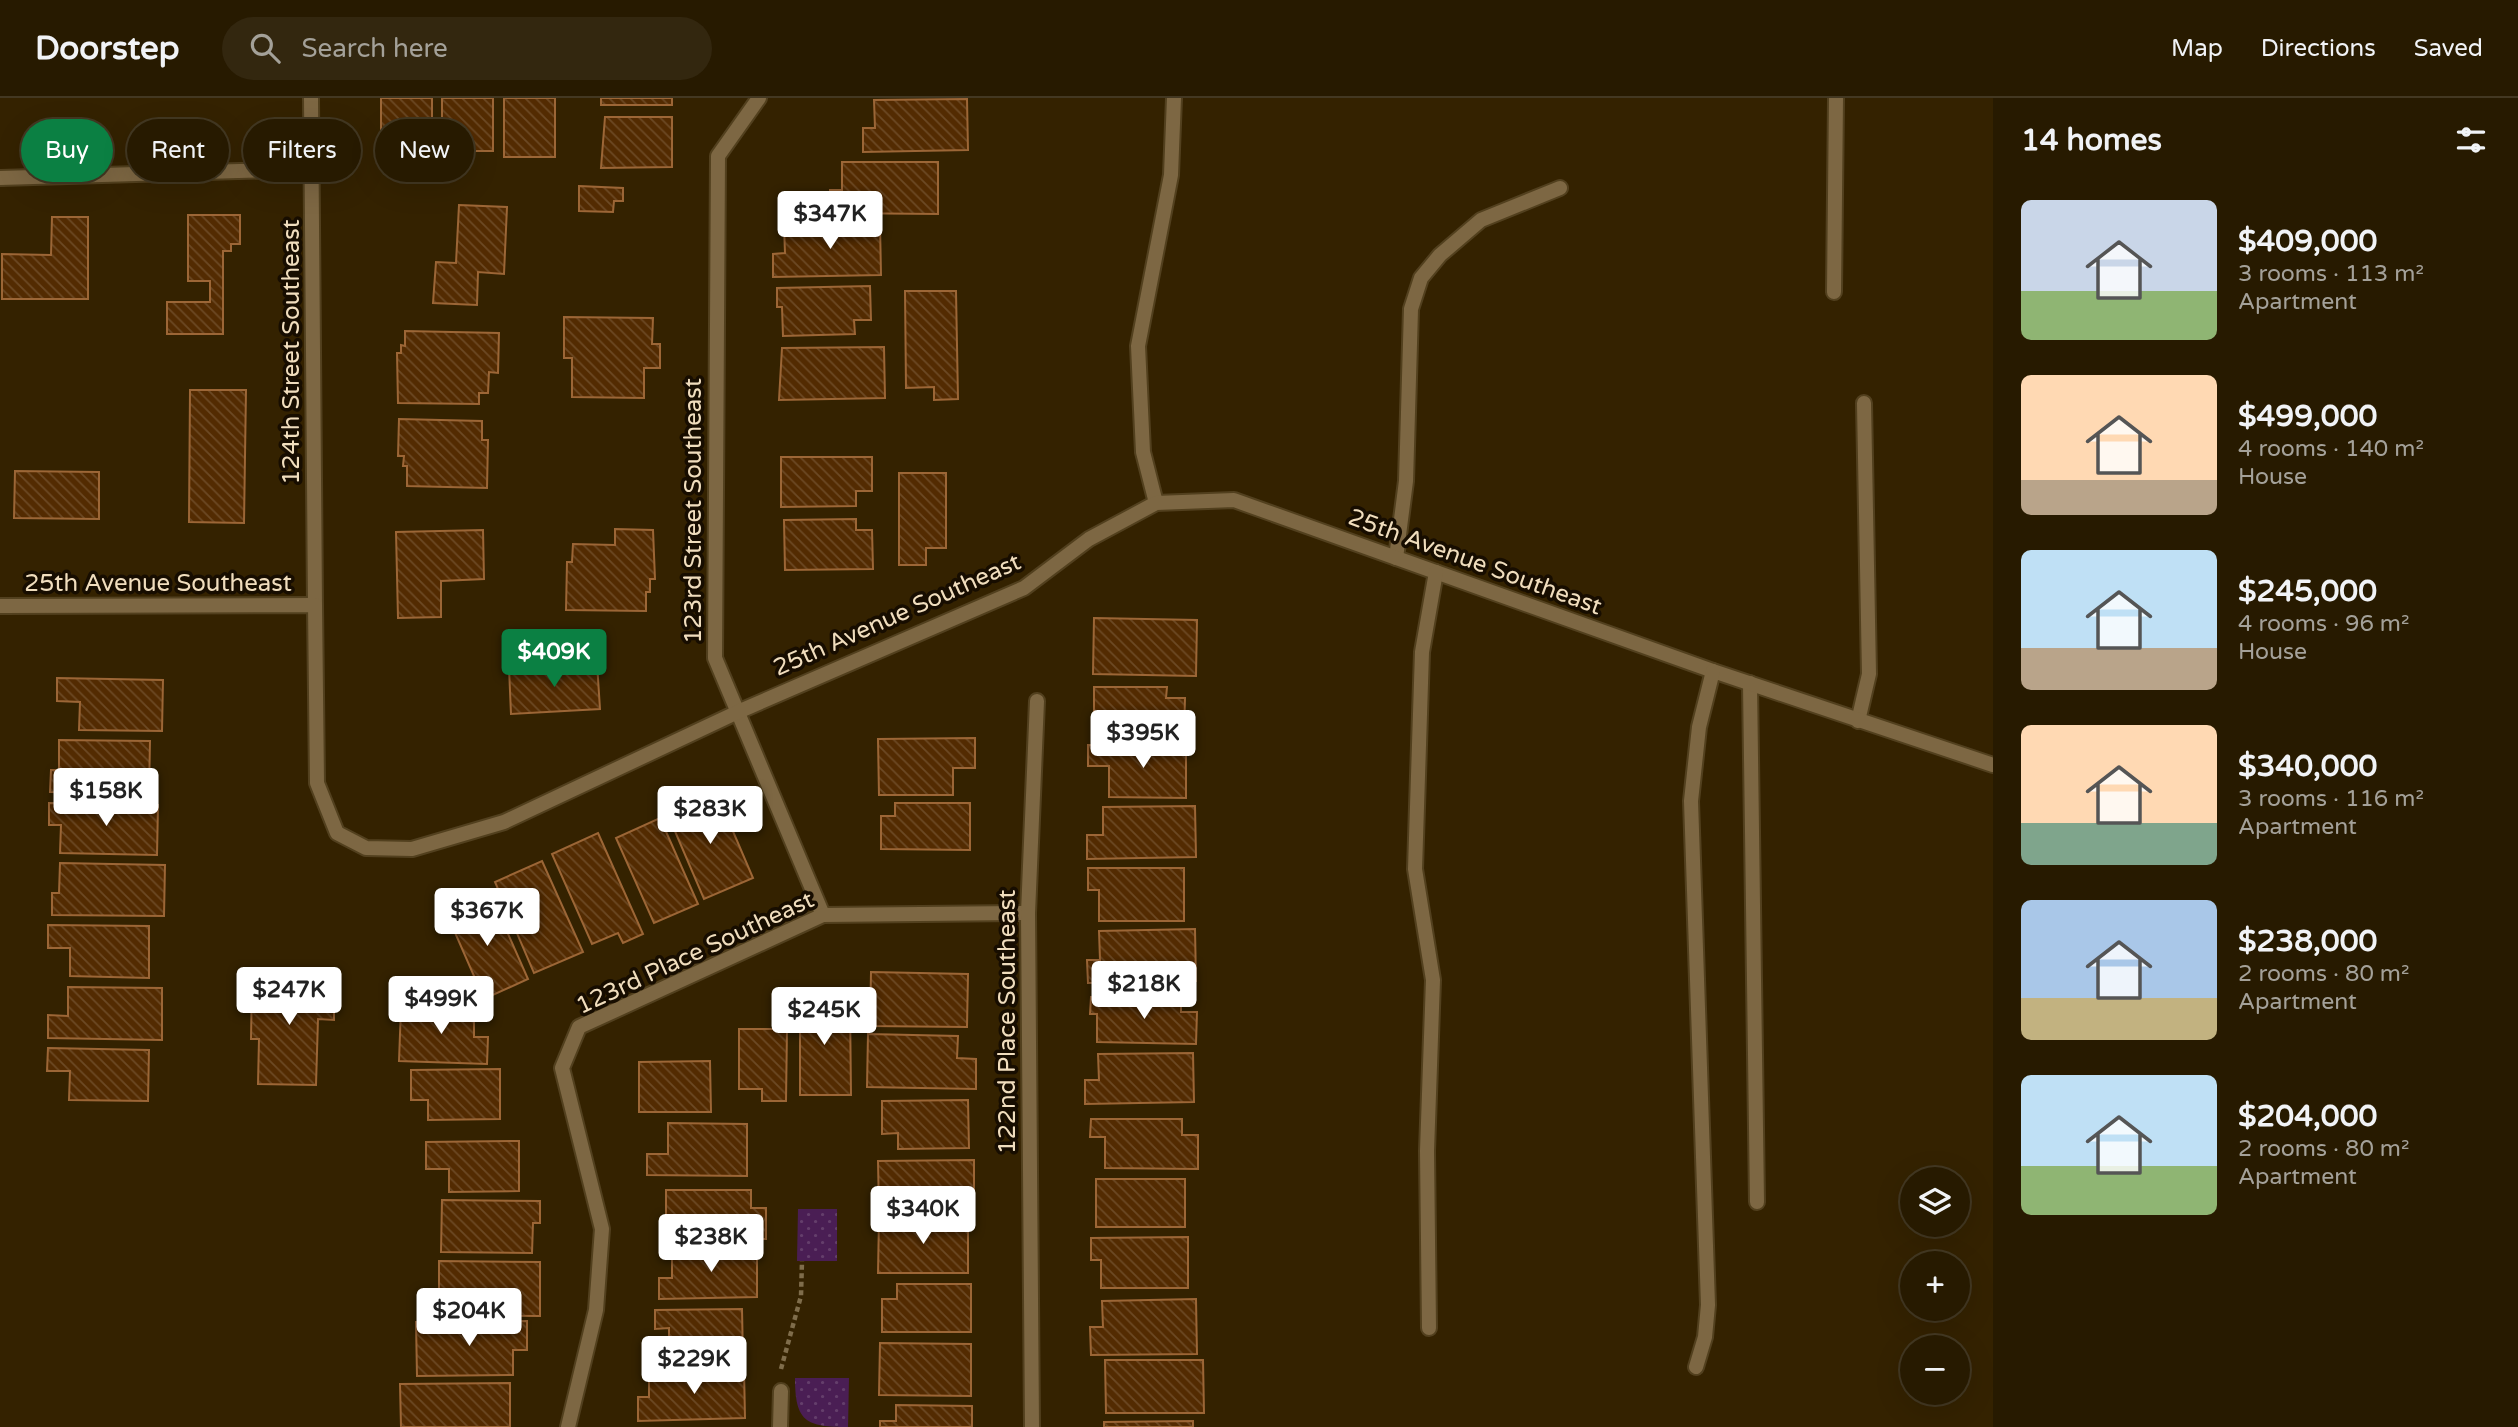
<!DOCTYPE html>
<html lang="en">
<head>
<meta charset="utf-8">
<style>
  :root { --surface:#271a00; --page:#33270f; --text:#f1f3f6; --muted:#a4a199; --line:#433822; --accent:#0b8043 }
  body { margin:0; font-family:"Varela Round",sans-serif; background:var(--page); color:var(--text); height:100vh; display:flex; flex-direction:column; font-size:26px; white-space:nowrap }
  * { box-sizing:border-box; margin:0 }
  p { font-size:23px; color:var(--muted) }
  .icon { flex:none; width:38px; height:38px; fill:none; stroke:currentColor; stroke-width:2; stroke-linecap:round; stroke-linejoin:round }
  .map { position:relative; flex:1; overflow:hidden }
  .details { display:flex; flex-direction:column; background:var(--surface); width:525px }
  .details>* { flex:none }
  .hud { position:absolute; left:21px; top:21px; width:665px; height:63px; display:flex; gap:14px }
  .fabs { position:absolute; left:1900px; top:1069px; display:grid; gap:14px }
  .fabs a { display:grid; place-items:center; width:70px; height:70px; border-radius:50%; background:var(--surface); box-shadow:0 7px 28px #0002,0 0 0 2px var(--line); font-size:35px }
  .price { position:absolute; translate:-50% -60px; padding:0 16px; border-radius:7px; background:#fff; color:#222; font-size:23px; line-height:46px; filter:drop-shadow(0 2px 4px #0008) }
  .price::after { content:''; position:absolute; left:50%; top:42px; width:21px; height:16px; margin-left:-10px; background:inherit; clip-path:polygon(0 0,100% 0,50% 100%) }
  .price.on { background:var(--accent); color:#fff }
  ul { padding:0; list-style:none }
  li { display:flex; align-items:center; gap:21px; height:175px; padding:0 28px }
  li span { display:grid; place-items:center; flex:none; width:196px; height:140px; border-radius:10px; color:#555 }
  li>.icon { margin-inline-start:auto }
  span .icon { width:84px; height:84px; fill:#fffc; stroke-width:1 }
  li b { font-size:30px }
  h2 { display:flex; justify-content:space-between; align-items:center; height:84px; padding:0 28px; font-size:30px }
  .pill { padding:0 24px; border-radius:32px; background:var(--surface); box-shadow:0 7px 28px #0002,0 0 0 2px var(--line); font-size:24px; line-height:63px }
  .pill.on { background:var(--accent); color:#fff }
  header { display:flex; align-items:center; gap:42px; box-sizing:border-box; height:98px; padding:0 35px; background:var(--surface); border-bottom:2px solid var(--line) }
  header strong { font-size:33px }
  nav { display:flex; gap:38px; margin-inline-start:auto; font-size:24px }
  .search { width:490px; height:63px; background:var(--page); display:flex; align-items:center; gap:18px; box-sizing:border-box; padding:0 24px; border-radius:38px; color:var(--muted); font-size:26px }
  main { display:flex; flex:1; min-height:0 }
  .map>svg:first-child { display:block }
  .park { fill:url(#park-dots) }
  .building { fill:url(#building-back-hatch); stroke:#9c6636; stroke-width:2 }
  .lines { fill:none; stroke-linecap:round; stroke-linejoin:round }
  .service-casing { stroke:#52401e; stroke-width:18 }
  .minor-casing { stroke:#52401e; stroke-width:18 }
  .path { stroke:#7f6d4b; stroke-width:4.5; stroke-dasharray:5 3.5; stroke-linecap:butt }
  .service { stroke:#7d6743; stroke-width:14 }
  .minor { stroke:#7d6743; stroke-width:14 }
  .labels { text-anchor:middle; dominant-baseline:central; stroke-width:7; stroke-linejoin:round; paint-order:stroke }
  .street-label { font-size:24px; fill:#f0ddbd; stroke:#170d00 }
</style>
</head>
<body>
<header>
<strong>Doorstep</strong>
<div class="search"><svg class="icon" aria-label="search" viewBox="0 0 24 24"><circle cx="10" cy="10" r="6"/><path d="M15 15l6 6"/></svg>Search here</div>
<nav><a>Map</a><a>Directions</a><a>Saved</a></nav>
</header>
<main>
<div class="map">
<svg width="1993" height="1329" viewBox="0 0 1993 1329">
  <defs>
    <pattern id="park-dots" width="8" height="8" patternUnits="userSpaceOnUse" patternTransform="scale(1.75)"><rect width="8" height="8" fill="#4a1e54"/><path d="M2 2h.1M6 6h.1" fill="none" stroke="#643e6b" stroke-width="1.8" stroke-linecap="round"/></pattern>
    <pattern id="building-back-hatch" width="6" height="6" patternUnits="userSpaceOnUse" patternTransform="scale(1.75)"><rect width="6" height="6" fill="#532b01"/><path d="M-1 5l2 2M0 0l6 6M5-1l2 2" fill="none" stroke="#6c4924"/></pattern>
  </defs>
  <rect width="100%" height="100%" fill="#342200"/>
  <g class="park">
    <path d="M798,1111H837V1163H797Z"/>
    <path d="M795,1280H849L848,1329C806,1329 795,1324 795,1280Z"/>
  </g>
  <g class="building">
    <rect x="381" y="0" width="51" height="44"/>
    <rect x="442" y="0" width="51" height="53"/>
    <rect x="504" y="0" width="51" height="59"/>
    <rect x="601" y="0" width="71" height="7"/>
    <path d="M967,1L968,52L863,54V30H875L874,2Z"/>
    <path d="M605,19H672V69L601,70Z"/>
    <path d="M842,64H938V116L830,115V92H842Z"/>
    <path d="M579,88L623,90V103H614L613,114L579,113Z"/>
    <path d="M459,107L507,109L504,176L478,174L477,207L433,205L436,164L456,165Z"/>
    <path d="M188,117H240V146H231V153H223V236H167V204H210V183H188Z"/>
    <path d="M52,119H88V201H2V156L51,157Z"/>
    <path d="M880,126L881,177L773,179V156L785,155L784,128Z"/>
    <path d="M870,188L871,222H854L855,236L783,238L782,209H777V190Z"/>
    <path d="M905,193H956L958,301L934,302V289L906,290Z"/>
    <path d="M564,219L653,220L652,246H660V270H644V300L572,299V260H564Z"/>
    <path d="M405,233L499,235L498,275L489,274L488,295H479V306L398,305L397,255H401V247L405,248Z"/>
    <path d="M884,249L885,300L779,302L782,250Z"/>
    <path d="M190,292H246L244,425L189,424Z"/>
    <path d="M399,321L482,323V342H488L487,390L407,388V368H403L404,358H398Z"/>
    <path d="M781,359H872V393H856V408L781,409Z"/>
    <path d="M15,373L99,374V421L14,420Z"/>
    <path d="M899,375H946V450H926V467H899Z"/>
    <path d="M856,421V432H872L873,471L785,472L784,422Z"/>
    <path d="M615,431L653,432L655,481H650V494H646V513L566,512L567,464H572L573,446L615,447Z"/>
    <path d="M483,432L484,481L441,483V519L398,520L396,434Z"/>
    <path d="M1094,520L1197,522L1196,578L1093,576Z"/>
    <path d="M597,565L600,611L511,616L509,570Z"/>
    <path d="M57,580L163,582L162,633L79,632L80,604L57,603Z"/>
    <path d="M1094,589H1167L1166,600H1185L1184,637L1094,636Z"/>
    <path d="M975,640V670H953V697H879L878,641Z"/>
    <path d="M59,642L150,643L149,695L50,694L51,672H59Z"/>
    <path d="M1088,647L1186,648V700L1109,699V668H1088Z"/>
    <path d="M717,696L753,780L704,801L668,717Z"/>
    <path d="M49,705L158,707L157,757L60,755L61,727H49Z"/>
    <path d="M895,705H970V752L881,751V718H895Z"/>
    <path d="M1195,708L1196,759L1087,761V737H1103V709Z"/>
    <path d="M660,720L698,806L654,825L616,740Z"/>
    <path d="M598,735L643,836L623,845L618,835L592,846L552,756Z"/>
    <path d="M542,763L583,854L534,875L495,784Z"/>
    <path d="M60,765L165,767L164,818L52,817V795H59Z"/>
    <path d="M1088,770H1184V823H1099V792H1088Z"/>
    <path d="M478,799L486,817L497,811L528,881L484,901L446,814Z"/>
    <path d="M48,827L149,828V880L70,878V850H48Z"/>
    <path d="M1195,831L1196,883L1088,885L1087,862H1100L1099,833Z"/>
    <path d="M871,874L968,876L967,929L870,928Z"/>
    <path d="M269,876H290V884L334,882V922L318,921L316,987L258,986L259,941H251L252,883H269Z"/>
    <path d="M68,889L162,890V942L48,940V917L68,918Z"/>
    <path d="M800,893H821V906H850L851,997H800Z"/>
    <path d="M1091,899L1181,900V914H1197L1196,946L1097,944V916H1090Z"/>
    <path d="M401,909L474,911V939H488L487,966L399,963Z"/>
    <path d="M739,931H787L786,1003H762V991H739Z"/>
    <path d="M868,936L958,938L957,960L976,961V991L867,989Z"/>
    <path d="M48,950L149,952L148,1003L69,1002L70,973H47Z"/>
    <path d="M1193,955L1194,1004L1085,1006V982H1099L1098,956Z"/>
    <path d="M710,963L711,1014H639V964Z"/>
    <path d="M500,971V1021L428,1022V1002H411V972Z"/>
    <path d="M968,1002L969,1050L898,1051V1035L882,1036V1003Z"/>
    <path d="M1091,1021H1182V1037H1198V1071L1105,1070V1039H1090Z"/>
    <path d="M668,1025L747,1026V1078L647,1077V1056H668Z"/>
    <path d="M519,1043V1093L449,1094V1071H426V1044Z"/>
    <path d="M974,1062V1114H879L878,1063Z"/>
    <rect x="1096" y="1081" width="89" height="48"/>
    <path d="M666,1092H751V1110H766V1141H666Z"/>
    <path d="M442,1102L540,1103V1125H533L532,1155L441,1154Z"/>
    <path d="M879,1120L968,1121V1175H878Z"/>
    <path d="M1188,1139V1190H1101V1162H1091V1140Z"/>
    <path d="M757,1149V1199L659,1201V1180H672V1150Z"/>
    <path d="M439,1163L540,1164V1218L439,1217Z"/>
    <path d="M897,1186H971V1234H882V1201H897Z"/>
    <path d="M1196,1201L1197,1256L1091,1257L1090,1229H1103L1102,1203Z"/>
    <path d="M742,1211L743,1261L669,1262V1230L655,1231V1212Z"/>
    <path d="M527,1223V1252H513V1277L417,1278L416,1224Z"/>
    <path d="M880,1245L971,1246V1298L879,1297Z"/>
    <path d="M1105,1262H1203L1204,1315H1106Z"/>
    <path d="M744,1271L745,1320L638,1323V1299H649V1274Z"/>
    <path d="M510,1285V1329H401L400,1286Z"/>
    <path d="M896,1307L972,1308V1329H880V1323H896Z"/>
    <path d="M1193,1323V1329H1104V1324Z"/>
  </g>
  <g class="lines">
    <g class="service-casing">
      <g id="service">
        <path d="M0,80L312,71"/>
        <path d="M1396,460L1406,383L1411,211L1421,180L1440,157L1481,122L1560,90"/>
        <path d="M1750,585L1757,1104"/>
        <path d="M1858,623L1869,576L1864,305"/>
        <path d="M780,1329L781,1293"/>
      </g>
    </g>
    <g class="minor-casing">
      <g id="minor">
        <path d="M311,0L315,507"/>
        <path d="M759,0L718,58L715,560L823,817"/>
        <path d="M1834,194L1836,0"/>
        <path d="M1156,405L1143,354L1138,248L1171,77L1174,0"/>
        <path d="M0,508L315,507L317,685L337,735L366,750L412,751L504,724L740,613L1024,490L1089,441L1156,405L1234,402L1713,573L1993,667"/>
        <path d="M1429,1230L1427,1053L1433,882L1415,771L1422,554L1436,474"/>
        <path d="M1696,1269L1705,1239L1708,1207L1691,703L1699,629L1713,573"/>
        <path d="M568,1329L596,1212L602,1131L562,970L579,929L823,817L1028,815"/>
        <path d="M1032,1329L1028,815L1037,603"/>
      </g>
    </g>
    <path class="path" d="M781,1271L801,1198L802,1163"/>
    <use href="#service" class="service"/>
    <use href="#minor" class="minor"/>
  </g>
  <g class="labels">
    <g class="street-label">
      <text transform="translate(291 254) rotate(-90)">124th Street Southeast</text>
      <text transform="translate(693 413) rotate(-90)">123rd Street Southeast</text>
      <text transform="translate(1475 464) rotate(20)">25th Avenue Southeast</text>
      <text x="158" y="485">25th Avenue Southeast</text>
      <text transform="translate(897 517) rotate(-24)">25th Avenue Southeast</text>
      <text transform="translate(695 855) rotate(-25)">123rd Place Southeast</text>
      <text transform="translate(1007 924) rotate(-90)">122nd Place Southeast</text>
    </g>
  </g>
</svg>
<div class="fabs">
<a><svg class="icon" aria-label="layers" viewBox="0 0 24 24"><path d="M12 4l9 5-9 5-9-5zM3 14l9 5 9-5"/></svg></a>
<a>+</a>
<a>−</a>
</div>
<b class="price" style="left:830px;top:153px">$347K</b>
<b class="price on" style="left:554px;top:591px">$409K</b>
<b class="price" style="left:1143px;top:672px">$395K</b>
<b class="price" style="left:106px;top:730px">$158K</b>
<b class="price" style="left:710px;top:748px">$283K</b>
<b class="price" style="left:487px;top:850px">$367K</b>
<b class="price" style="left:1144px;top:923px">$218K</b>
<b class="price" style="left:289px;top:929px">$247K</b>
<b class="price" style="left:441px;top:938px">$499K</b>
<b class="price" style="left:824px;top:949px">$245K</b>
<b class="price" style="left:923px;top:1148px">$340K</b>
<b class="price" style="left:711px;top:1176px">$238K</b>
<b class="price" style="left:469px;top:1250px">$204K</b>
<b class="price" style="left:694px;top:1298px">$229K</b>
<div class="hud">
<a class="pill on">Buy</a>
<a class="pill">Rent</a>
<a class="pill">Filters</a>
<a class="pill">New</a>
</div>
</div>
<section class="details">
<h2>14 homes<svg class="icon" aria-label="filters" viewBox="0 0 24 24"><path d="M4 7h16M4 17h16"/><circle cx="9" cy="7" r="2"/><circle cx="15" cy="17" r="2"/></svg></h2>
<ul>
<li><span style="background:linear-gradient(#c9d6e8 65%,#8fb573 0)"><svg class="icon" aria-label="home" viewBox="0 0 24 24"><path d="M3 11l9-7 9 7M6 9v11h12V9"/></svg></span><div><b>$409,000</b><p>3 rooms · 113 m²</p><p>Apartment</p></div></li>
<li><span style="background:linear-gradient(#ffd9b3 75%,#b9a48a 0)"><svg class="icon" aria-label="home" viewBox="0 0 24 24"><path d="M3 11l9-7 9 7M6 9v11h12V9"/></svg></span><div><b>$499,000</b><p>4 rooms · 140 m²</p><p>House</p></div></li>
<li><span style="background:linear-gradient(#bfe0f5 70%,#b9a48a 0)"><svg class="icon" aria-label="home" viewBox="0 0 24 24"><path d="M3 11l9-7 9 7M6 9v11h12V9"/></svg></span><div><b>$245,000</b><p>4 rooms · 96 m²</p><p>House</p></div></li>
<li><span style="background:linear-gradient(#ffd9b3 70%,#7fa58c 0)"><svg class="icon" aria-label="home" viewBox="0 0 24 24"><path d="M3 11l9-7 9 7M6 9v11h12V9"/></svg></span><div><b>$340,000</b><p>3 rooms · 116 m²</p><p>Apartment</p></div></li>
<li><span style="background:linear-gradient(#a9c7e8 70%,#c2b280 0)"><svg class="icon" aria-label="home" viewBox="0 0 24 24"><path d="M3 11l9-7 9 7M6 9v11h12V9"/></svg></span><div><b>$238,000</b><p>2 rooms · 80 m²</p><p>Apartment</p></div></li>
<li><span style="background:linear-gradient(#bfe0f5 65%,#8fb573 0)"><svg class="icon" aria-label="home" viewBox="0 0 24 24"><path d="M3 11l9-7 9 7M6 9v11h12V9"/></svg></span><div><b>$204,000</b><p>2 rooms · 80 m²</p><p>Apartment</p></div></li>
</ul>
</section>
</main>
</body>
</html>
